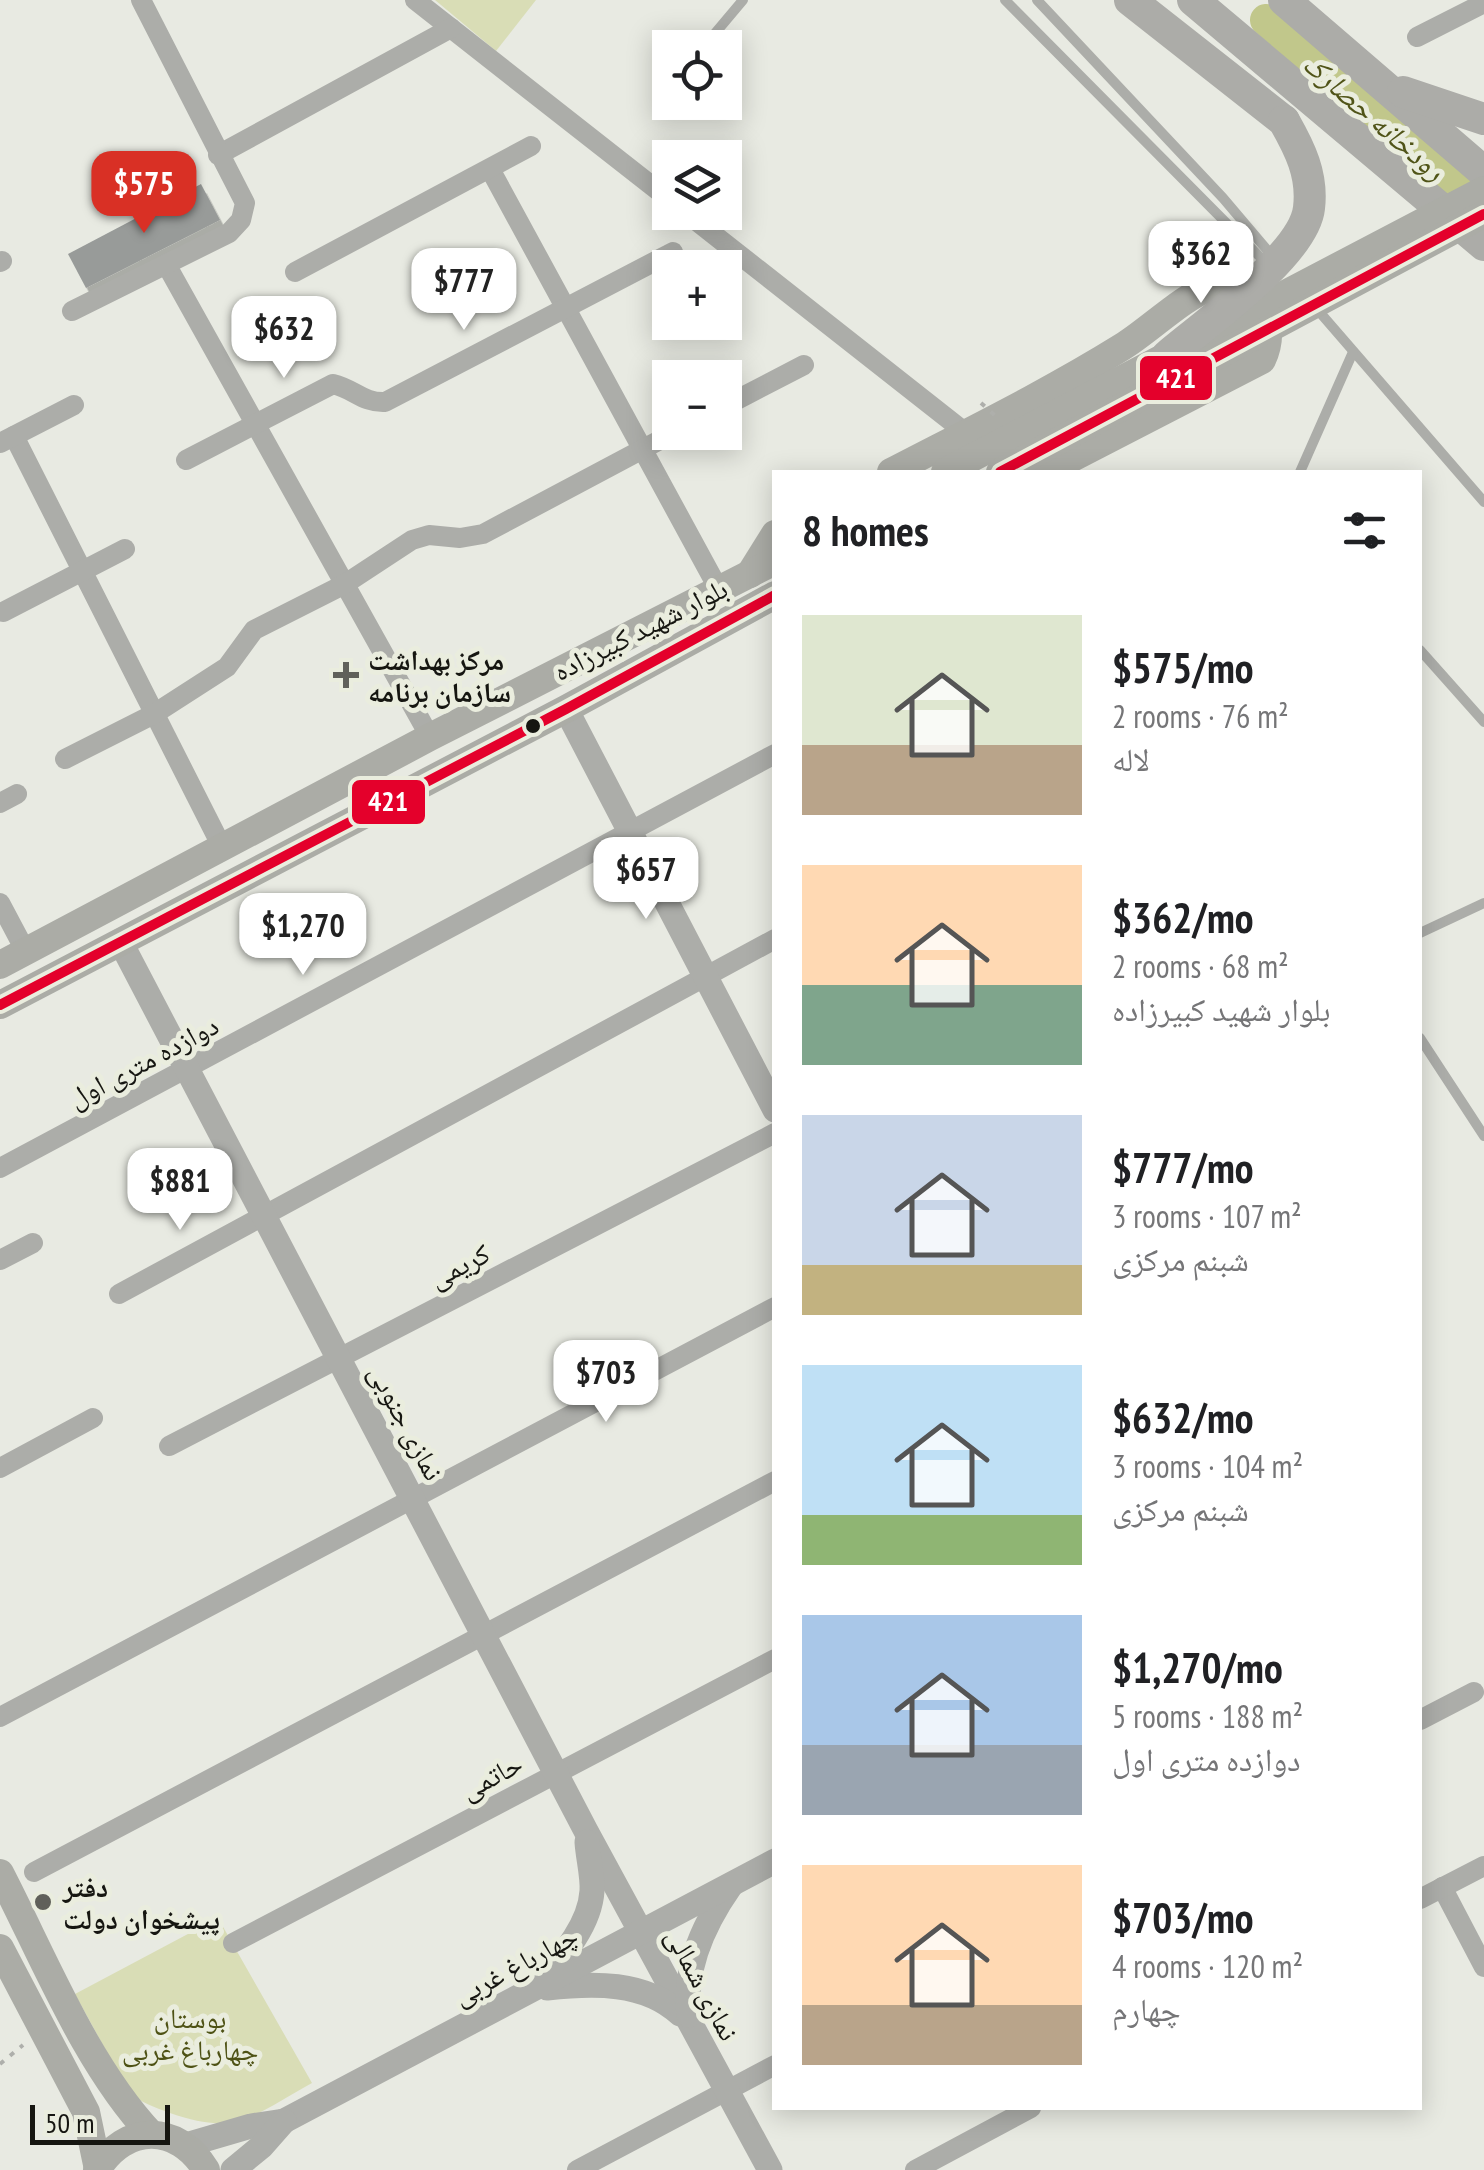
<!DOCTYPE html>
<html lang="en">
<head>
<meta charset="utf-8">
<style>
  :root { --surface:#fff; --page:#f2f2f2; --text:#202124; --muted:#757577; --accent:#d93025 }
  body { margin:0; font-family:"PT Sans Narrow","Noto Naskh Arabic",sans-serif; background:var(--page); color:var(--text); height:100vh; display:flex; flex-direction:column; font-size:38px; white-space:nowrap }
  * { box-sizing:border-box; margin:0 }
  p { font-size:32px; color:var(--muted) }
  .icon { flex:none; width:55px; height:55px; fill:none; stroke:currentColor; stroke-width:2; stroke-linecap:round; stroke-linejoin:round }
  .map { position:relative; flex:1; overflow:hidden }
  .side { position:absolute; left:772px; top:470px; width:650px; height:1640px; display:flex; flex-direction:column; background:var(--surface); border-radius:0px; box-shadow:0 5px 25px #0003 }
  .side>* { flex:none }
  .buttons { position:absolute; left:652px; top:30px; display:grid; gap:20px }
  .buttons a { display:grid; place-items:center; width:90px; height:90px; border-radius:0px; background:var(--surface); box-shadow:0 5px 25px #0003; font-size:50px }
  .scale { position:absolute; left:30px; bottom:25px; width:140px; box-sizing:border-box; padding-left:10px; border:5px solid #161611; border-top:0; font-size:28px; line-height:35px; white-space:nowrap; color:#161611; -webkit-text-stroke:8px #eaedde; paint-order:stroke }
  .price { position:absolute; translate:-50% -85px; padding:0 22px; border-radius:20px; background:#fff; color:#222; font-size:32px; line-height:65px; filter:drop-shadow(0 2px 5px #0008) }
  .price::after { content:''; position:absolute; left:50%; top:60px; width:30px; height:22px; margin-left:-15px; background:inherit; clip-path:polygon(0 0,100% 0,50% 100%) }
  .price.selected { background:var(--accent); color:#fff }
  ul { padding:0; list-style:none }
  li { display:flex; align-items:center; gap:30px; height:250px; padding:0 30px }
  li span { display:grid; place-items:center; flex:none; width:280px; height:200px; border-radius:0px; color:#555 }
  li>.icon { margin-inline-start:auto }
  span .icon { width:120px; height:120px; fill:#fffc; stroke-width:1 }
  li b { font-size:42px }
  h2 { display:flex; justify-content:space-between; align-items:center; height:120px; padding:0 30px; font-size:42px }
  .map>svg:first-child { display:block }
  .green { fill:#d9ddb6 }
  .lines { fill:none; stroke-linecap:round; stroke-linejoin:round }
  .river { stroke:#c1c78b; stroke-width:32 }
  .building { fill:#989b99; filter:url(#shadow) }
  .path { stroke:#aeafab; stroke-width:4; stroke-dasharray:5 8; stroke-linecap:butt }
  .service { stroke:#acada9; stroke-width:10 }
  .minor { stroke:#acada9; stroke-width:20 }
  .tertiary { stroke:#acada9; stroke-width:25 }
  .secondary { stroke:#abaca6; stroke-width:28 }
  .trunk { stroke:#acaca8; stroke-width:32 }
  .path-bridge { stroke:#aeafab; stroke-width:4; stroke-dasharray:5 8; stroke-linecap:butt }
  .secondary-bridge { stroke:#abaca6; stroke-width:28 }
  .trunk-bridge { stroke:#acaca8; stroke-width:32 }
  .bus-1-casing { stroke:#eaedde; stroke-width:18 }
  .bus-1 { stroke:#e4002b; stroke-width:10 }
  .poi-dot { fill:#60605a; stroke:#eaedde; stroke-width:4 }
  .bus-dot { fill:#161611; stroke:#eaedde; stroke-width:4 }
  .labels { text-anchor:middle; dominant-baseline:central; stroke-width:10; stroke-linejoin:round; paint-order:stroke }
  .street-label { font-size:28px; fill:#161611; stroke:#eaedde }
  .poi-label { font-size:28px; font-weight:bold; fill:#161611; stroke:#eaedde; text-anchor:start }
  .park-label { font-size:28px; fill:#4e5215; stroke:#eaedde }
  .water-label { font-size:30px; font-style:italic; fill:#505418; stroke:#eaedde }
  .line-badge { stroke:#eaedde; stroke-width:4 }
  .badge-label { font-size:28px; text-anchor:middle; font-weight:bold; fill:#fff }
</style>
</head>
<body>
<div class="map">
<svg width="1484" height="2170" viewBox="0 0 1484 2170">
  <defs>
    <filter id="shadow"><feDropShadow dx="5.5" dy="9" stdDeviation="0" flood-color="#0004"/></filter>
  </defs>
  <rect width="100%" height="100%" fill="#e8eae2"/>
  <g class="green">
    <path d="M435,0H536L496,51Z"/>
    <path d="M218,1918L312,2083C253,2115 238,2137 170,2113C154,2107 141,2103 128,2091L75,1994Z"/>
  </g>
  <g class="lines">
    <path class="river" d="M1266,20L1484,212"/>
  </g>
  <path class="building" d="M201,184L220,220L86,288L68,254Z"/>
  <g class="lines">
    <path class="path" d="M0,2064L23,2045"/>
    <g class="service">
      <path d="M1005,0L1269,266"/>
      <path d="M1037,0L1223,198L1273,257"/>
      <path d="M706,44L743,0"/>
      <path d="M1316,308L1484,502"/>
      <path d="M1300,472L1353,352"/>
      <path d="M1420,650L1484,722"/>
      <path d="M1420,933L1484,903"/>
      <path d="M1420,1038L1484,1136"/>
    </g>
    <g class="minor">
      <path d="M415,0L670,200"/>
      <path d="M1417,37L1484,3"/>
      <path d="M218,155L451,28"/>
      <path d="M490,169L718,588"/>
      <path d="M685,212L966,433"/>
      <path d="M0,262L2,261"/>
      <path d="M166,264L430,737"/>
      <path d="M295,272L531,146"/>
      <path d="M72,311L229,233L241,220L245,203L141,0"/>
      <path d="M725,406L804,365"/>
      <path d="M14,436L222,847"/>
      <path d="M0,443L74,405"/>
      <path d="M186,460L333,384C354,389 363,403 385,402L673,252"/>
      <path d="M3,612L125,549"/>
      <path d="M65,759L154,714L227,667L254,630L345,584L412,540L429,535L460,538L483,534L675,432"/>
      <path d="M0,803L17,794"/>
      <path d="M0,903L26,952"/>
      <path d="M0,1168L775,754"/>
      <path d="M0,1260L33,1243"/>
      <path d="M119,1294L775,939"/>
      <path d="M169,1446L775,1133"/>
      <path d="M0,1468L93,1418"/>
      <path d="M0,1717L775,1307"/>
      <path d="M1420,1720L1474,1692"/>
      <path d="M34,1872L775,1481"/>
      <path d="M1442,1887L1484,1967"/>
      <path d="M1420,1899L1484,1866"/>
      <path d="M233,1943L775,1659"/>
      <path d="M577,2170L775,2065"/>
      <path d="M915,2170L1031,2108"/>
    </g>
    <g class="tertiary">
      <path d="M566,709L775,1110"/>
      <path d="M120,941L586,1831L770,2170"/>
      <path d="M544,1977C564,1954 590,1924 592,1891C593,1876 588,1858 587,1842"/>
      <path d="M547,1988C592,1983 645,1981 680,2014"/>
      <path d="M689,2015C683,1968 705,1922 731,1885"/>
      <path d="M186,2145L251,2126L284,2121L775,1861"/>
      <path d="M233,2170L262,2146L284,2121"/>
    </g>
    <g class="secondary">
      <path d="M891,472C968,432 1048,393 1122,347C1147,332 1185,295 1211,287C1257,273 1280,323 1262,360L1045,472"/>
      <path d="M750,574L775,534"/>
      <path d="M0,965L430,737L775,561"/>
      <path d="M0,1005L566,709L775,595"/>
      <path d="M0,1873C44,1958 86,2065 151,2134"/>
      <path d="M0,1948L86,2112L98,2169"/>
      <path d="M97,2170C125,2123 178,2123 206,2170"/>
    </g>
    <g class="trunk">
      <path d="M1130,0L1284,121"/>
      <path d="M1193,0L1484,245"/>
      <path d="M1284,0L1484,172"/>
      <path d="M1403,92L1484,119"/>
    </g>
    <path class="path-bridge" d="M981,403L1000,420"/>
    <g class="secondary-bridge">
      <path d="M945,472L1484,190"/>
      <path d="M1000,472L1484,214"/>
    </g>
    <path class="trunk-bridge" d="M1167,356C1203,325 1304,255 1309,208C1313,175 1300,149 1284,121"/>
    <g class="bus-1-casing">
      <g id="bus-1">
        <path d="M1000,472L1484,214"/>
        <path d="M0,1005L566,709L775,595"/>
      </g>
    </g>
    <use href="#bus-1" class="bus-1"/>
  </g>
  <g class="poi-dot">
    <path d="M341 660h10v10h10v10h-10v10h-10v-10h-10v-10h10z"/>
    <circle cx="43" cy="1902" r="10"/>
  </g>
  <circle class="bus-dot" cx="533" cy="726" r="9"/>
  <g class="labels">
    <g class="street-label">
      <text transform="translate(640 629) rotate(-27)">بلوار شهید کبیرزاده</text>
      <text transform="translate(143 1061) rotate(-28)">دوازده متری اول</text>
      <text transform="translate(459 1265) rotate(-27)">کریمی</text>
      <text transform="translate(407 1422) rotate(62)">نمازی جنوبی</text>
      <text transform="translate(491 1776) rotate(-28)">حاتمی</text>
      <text transform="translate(515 1965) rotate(-28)">چهارباغ غربی</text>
      <text transform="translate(703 1984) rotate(62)">نمازی شمالی</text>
    </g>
    <g class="poi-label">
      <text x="368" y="659">مرکز بهداشت<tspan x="368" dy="32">سازمان برنامه</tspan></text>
      <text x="63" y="1886">دفتر<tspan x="63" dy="32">پیشخوان دولت</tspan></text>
    </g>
    <g class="park-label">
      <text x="190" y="2017">بوستان<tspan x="190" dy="32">چهارباغ غربی</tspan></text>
    </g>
    <g class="water-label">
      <text transform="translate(1375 116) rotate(41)">رودخانه حصارک</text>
    </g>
  </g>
  <g class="line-badge">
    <rect x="1138" y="354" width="76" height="48" rx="10" fill="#e4002b"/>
    <rect x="350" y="778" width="77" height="48" rx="10" fill="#e4002b"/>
  </g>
  <g class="badge-label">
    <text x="1176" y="388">421</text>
    <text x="388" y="811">421</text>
  </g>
</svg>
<div class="buttons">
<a><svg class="icon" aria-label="locate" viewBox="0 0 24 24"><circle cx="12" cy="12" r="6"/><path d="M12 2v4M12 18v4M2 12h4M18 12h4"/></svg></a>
<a><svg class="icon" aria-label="layers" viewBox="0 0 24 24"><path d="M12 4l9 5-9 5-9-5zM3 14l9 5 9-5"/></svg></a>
<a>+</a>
<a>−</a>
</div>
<div class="scale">50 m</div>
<b class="price selected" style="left:144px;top:236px">$575</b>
<b class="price" style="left:1201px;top:306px">$362</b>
<b class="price" style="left:464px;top:333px">$777</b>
<b class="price" style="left:284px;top:381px">$632</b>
<b class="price" style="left:646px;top:922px">$657</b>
<b class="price" style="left:303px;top:978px">$1,270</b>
<b class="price" style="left:180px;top:1233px">$881</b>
<b class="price" style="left:606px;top:1425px">$703</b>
<section class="side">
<h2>8 homes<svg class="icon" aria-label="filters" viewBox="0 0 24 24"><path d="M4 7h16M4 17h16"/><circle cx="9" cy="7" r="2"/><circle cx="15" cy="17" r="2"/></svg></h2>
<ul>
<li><span style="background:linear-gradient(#dfe7d0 65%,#b9a48a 0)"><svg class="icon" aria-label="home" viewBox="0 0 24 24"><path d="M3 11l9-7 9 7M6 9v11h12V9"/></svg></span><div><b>$575/mo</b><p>2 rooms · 76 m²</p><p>لاله</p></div></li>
<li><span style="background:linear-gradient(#ffd9b3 60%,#7fa58c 0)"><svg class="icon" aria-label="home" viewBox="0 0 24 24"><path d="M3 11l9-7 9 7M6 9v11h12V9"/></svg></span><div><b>$362/mo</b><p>2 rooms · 68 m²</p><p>بلوار شهید کبیرزاده</p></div></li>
<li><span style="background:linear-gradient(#c9d6e8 75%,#c2b280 0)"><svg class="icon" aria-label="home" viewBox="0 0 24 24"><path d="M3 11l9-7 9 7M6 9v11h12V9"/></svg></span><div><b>$777/mo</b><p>3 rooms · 107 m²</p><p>شبنم مرکزی</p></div></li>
<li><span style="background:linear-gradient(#bfe0f5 75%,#8fb573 0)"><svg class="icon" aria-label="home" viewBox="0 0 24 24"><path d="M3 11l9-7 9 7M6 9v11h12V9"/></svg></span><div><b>$632/mo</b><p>3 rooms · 104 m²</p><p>شبنم مرکزی</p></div></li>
<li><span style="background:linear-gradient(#a9c7e8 65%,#9aa5b1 0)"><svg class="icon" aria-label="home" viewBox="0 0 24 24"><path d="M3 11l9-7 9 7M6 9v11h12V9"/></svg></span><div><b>$1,270/mo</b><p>5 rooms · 188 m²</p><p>دوازده متری اول</p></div></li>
<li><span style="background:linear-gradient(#ffd9b3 70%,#b9a48a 0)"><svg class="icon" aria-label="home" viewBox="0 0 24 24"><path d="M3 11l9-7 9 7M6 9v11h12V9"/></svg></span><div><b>$703/mo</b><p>4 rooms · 120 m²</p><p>چهارم</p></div></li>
</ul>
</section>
</div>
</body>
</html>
